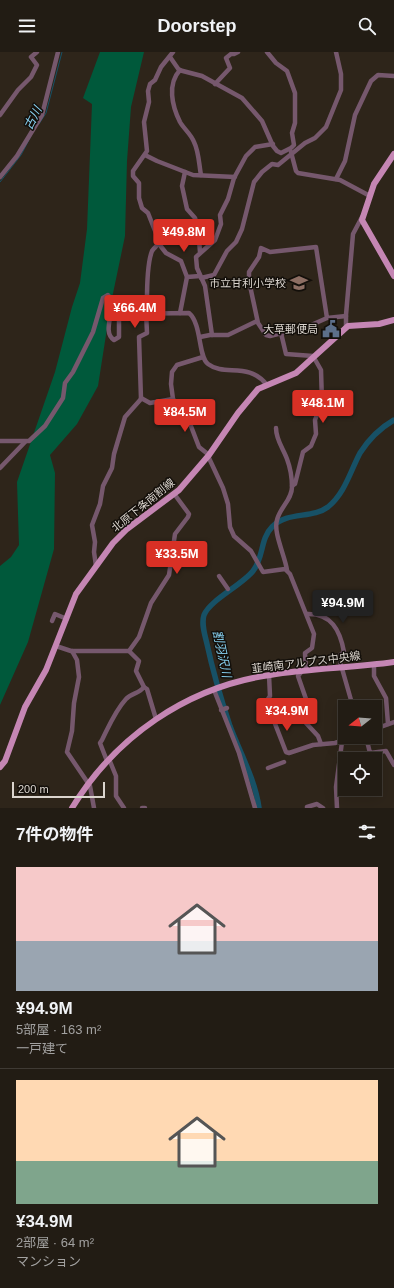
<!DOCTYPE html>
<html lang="ja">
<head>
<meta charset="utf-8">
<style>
  :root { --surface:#221c14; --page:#2a251d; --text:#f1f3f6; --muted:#a2a1a0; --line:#3f3a34; --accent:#d93025 }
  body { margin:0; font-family:Arial,"Noto Sans JP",sans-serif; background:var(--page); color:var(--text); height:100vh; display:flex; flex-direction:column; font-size:15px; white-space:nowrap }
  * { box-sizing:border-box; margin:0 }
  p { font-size:13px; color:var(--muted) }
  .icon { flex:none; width:22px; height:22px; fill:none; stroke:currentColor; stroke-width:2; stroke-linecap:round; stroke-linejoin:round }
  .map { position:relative; height:756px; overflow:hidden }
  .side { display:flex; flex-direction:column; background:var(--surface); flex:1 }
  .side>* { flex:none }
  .needle { width:26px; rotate:253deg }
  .fabs { position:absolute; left:338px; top:648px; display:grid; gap:8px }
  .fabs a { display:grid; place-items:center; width:44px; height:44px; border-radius:0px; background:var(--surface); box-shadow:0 4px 16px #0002,0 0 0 1px var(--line); font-size:20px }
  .scale { position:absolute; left:12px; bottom:10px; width:93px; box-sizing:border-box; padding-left:4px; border:2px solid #dbd5ce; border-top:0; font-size:11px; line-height:14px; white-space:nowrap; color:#dbd5ce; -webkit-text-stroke:3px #130f0a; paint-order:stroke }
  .price { position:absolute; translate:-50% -34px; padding:0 9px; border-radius:4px; background:var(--accent); color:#fff; font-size:13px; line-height:26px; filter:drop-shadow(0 1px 2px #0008) }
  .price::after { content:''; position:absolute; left:50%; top:24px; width:12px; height:9px; margin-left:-6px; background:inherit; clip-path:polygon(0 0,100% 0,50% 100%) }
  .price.on { background:#222; color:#fff }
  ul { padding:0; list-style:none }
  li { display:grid; align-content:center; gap:8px; height:212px; padding:0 16px }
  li+li { border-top:1px solid var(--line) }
  li span { display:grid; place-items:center; height:124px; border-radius:0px; color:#555 }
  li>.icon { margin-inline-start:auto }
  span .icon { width:72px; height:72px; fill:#fffc; stroke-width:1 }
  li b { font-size:17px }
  h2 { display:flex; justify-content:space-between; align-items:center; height:48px; padding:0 16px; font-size:17px }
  header { display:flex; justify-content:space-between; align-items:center; height:52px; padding:0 16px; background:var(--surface); font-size:18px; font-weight:700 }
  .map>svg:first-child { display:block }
  .green { fill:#00593b }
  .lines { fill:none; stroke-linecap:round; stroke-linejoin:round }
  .stream { stroke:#175166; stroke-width:1 }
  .river { stroke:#175166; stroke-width:5.5 }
  .minor { stroke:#76586d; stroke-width:4.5 }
  .major { stroke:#c586b4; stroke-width:6 }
  .labels { text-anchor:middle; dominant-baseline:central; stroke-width:3; stroke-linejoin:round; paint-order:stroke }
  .poi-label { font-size:11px; fill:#dbd5ce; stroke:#130f0a; text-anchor:end }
  .street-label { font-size:11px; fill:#dbd5ce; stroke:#130f0a }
  .water-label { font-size:12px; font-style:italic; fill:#88d2f2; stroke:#130f0a }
</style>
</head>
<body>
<header><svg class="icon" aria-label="menu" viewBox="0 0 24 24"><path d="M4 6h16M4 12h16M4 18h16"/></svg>Doorstep<svg class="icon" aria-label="search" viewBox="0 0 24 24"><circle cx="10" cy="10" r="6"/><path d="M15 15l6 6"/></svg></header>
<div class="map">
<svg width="394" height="756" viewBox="0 0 394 756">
  <rect width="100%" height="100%" fill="#2e251a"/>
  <path class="green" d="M100,0H144L131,55L127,109L125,184L111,251L98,334L77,372L50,403L55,421L54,497L28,590L0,653V514L11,505L19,493L17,430L55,320L72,255L80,231L87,177L92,52L83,46Z"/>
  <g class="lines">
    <g class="stream">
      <path d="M39,72L46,61L62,0"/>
      <path d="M0,130L21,103L31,84"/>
    </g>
    <path class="river" d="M259,756C255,727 240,701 230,674C221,647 213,620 207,592C205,583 201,572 204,563C210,548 242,533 253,519C264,505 260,487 272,475C287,459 312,467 328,455C345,441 350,420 360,401C369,387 380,376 394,368"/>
    <g class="minor">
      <path d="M170,5L179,18L202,24L242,46L262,69L273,94L277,99L281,101L291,96L294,93L292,81L295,71V41L287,19L276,11L267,0"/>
      <path d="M180,18C167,32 172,54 180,70C184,77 191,82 194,90C199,100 199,113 201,123"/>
      <path d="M215,32L230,16L226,6L231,2H234L238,0"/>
      <path d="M0,63L18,38L31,25L37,13L31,5L37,0"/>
      <path d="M291,100L296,119L298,121L340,128L370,144"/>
      <path d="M145,103L157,109L193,123L235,125"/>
      <path d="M185,120L182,134L187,157L195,166L198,176L200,200"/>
      <path d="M0,125L17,104L42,63L58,0"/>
      <path d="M336,127L345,109L355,63L371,29L378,23L394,24"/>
      <path d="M159,192L166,201L181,209L187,225L180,261"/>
      <path d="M187,225L200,224"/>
      <path d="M201,226L214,223L227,199L236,190L242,177L254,130L262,120L272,112L278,113L305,91L315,86L326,75L341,38V22L336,0"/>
      <path d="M147,260C147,244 146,214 152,199C155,194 158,195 159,189L148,161L142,156L139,146V131L133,124V119L147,99L144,70L149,50L148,39L150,32L155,28L161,15L173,0"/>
      <path d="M327,266L316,195L270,200L261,196L259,205L249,220V229L258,271L266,283L270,284L309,274L327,266L346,264"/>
      <path d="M346,275V263L353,182L362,165"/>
      <path d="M281,281L286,302L313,304L321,318L322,350L315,368L316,382L311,394L303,400L295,432L292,434"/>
      <path d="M212,283L205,234L197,216L196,205L215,188L221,172L220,163L228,147L234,126L246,104L255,95L273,92"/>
      <path d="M200,285L210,283H228L257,269"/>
      <path d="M203,305L177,313L172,320L171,332L173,347L189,369L199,395L209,403"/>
      <path d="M141,346L150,351L173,347"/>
      <path d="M276,376C276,388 283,396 287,407C290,415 292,426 292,435C292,448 280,455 277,468C273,480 285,504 287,518"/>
      <path d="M0,389H29L45,374L63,346L65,331L73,320L93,280L103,246L108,243C119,254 100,279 114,288L119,285V265L123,262L189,261C202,272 198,305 208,312C225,325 248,309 267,333"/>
      <path d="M208,404L223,436L228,452L230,475L234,484L251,499L263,520L285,517L290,522L314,582L312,596L305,601L306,618"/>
      <path d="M0,416L25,390"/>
      <path d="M96,514L94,500L95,490L92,473L100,452L103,434L112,416L114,402L125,365L141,347L139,285L147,281L146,260"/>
      <path d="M219,524L228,537"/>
      <path d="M307,562C331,561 340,578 344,600L339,604V606L353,655"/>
      <path d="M52,569L55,562L67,567"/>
      <path d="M56,594L71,599H129L139,609L136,619L144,635L147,637L156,667"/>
      <path d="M72,599L77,608L79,625L74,651L72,679L67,700L90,734L94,756"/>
      <path d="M129,599L139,585L151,551L169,523L175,482L188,465L189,462L175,443"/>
      <path d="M374,612V624L386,646L388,672"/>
      <path d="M302,619L298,624L306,647L301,658L306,671L318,684L321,692"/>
      <path d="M269,623L270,644L268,647L272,664L286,700L289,701L313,693L335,691L353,685"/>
      <path d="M214,638L239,701L255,756"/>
      <path d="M221,658L227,656"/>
      <path d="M375,677L394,670"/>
      <path d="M366,685L370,701L386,699L394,713"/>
      <path d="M109,707L116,724V744L124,756"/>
      <path d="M107,709L100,691L102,688C109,674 115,659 126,647C131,641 139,642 144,635"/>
      <path d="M268,716L284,710"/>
      <path d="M307,755L317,752L323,756"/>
      <path d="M142,756H145"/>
      <path d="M337,756L336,735L342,690"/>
    </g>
    <g class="major">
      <path d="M394,102L374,132L362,168L394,224"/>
      <path d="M0,715L5,709L25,655L46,618L76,542L113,491L127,477L179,438L209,403L238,361L258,337L296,321L348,274L379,272L394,268"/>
      <path d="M72,756C115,685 187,635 270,623C311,616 353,616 394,610"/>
    </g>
  </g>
  <defs>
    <g id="school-bare" transform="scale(1.38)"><path d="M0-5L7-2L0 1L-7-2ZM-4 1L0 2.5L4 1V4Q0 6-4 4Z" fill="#8d6e63" stroke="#130f0a" stroke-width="2.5" paint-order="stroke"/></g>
    <g id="civic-bare" transform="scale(1.38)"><path d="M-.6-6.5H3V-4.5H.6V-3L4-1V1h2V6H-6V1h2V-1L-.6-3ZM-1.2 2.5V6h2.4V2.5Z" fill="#5c6f8a" stroke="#130f0a" stroke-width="2.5" paint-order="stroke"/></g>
  </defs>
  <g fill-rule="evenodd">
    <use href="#school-bare" x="299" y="231"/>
    <use href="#civic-bare" x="331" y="277"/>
  </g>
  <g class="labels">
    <g class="poi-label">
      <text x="286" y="231">市立甘利小学校</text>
      <text x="318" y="277">大草郵便局</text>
    </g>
    <g class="street-label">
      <text transform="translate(143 453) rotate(-39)">北原下条南割線</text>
      <text transform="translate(306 610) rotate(-7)">韮崎南アルプス中央線</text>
    </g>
    <g class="water-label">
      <text transform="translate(33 66) rotate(-63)">古川</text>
      <text transform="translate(222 602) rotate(78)">割羽沢川</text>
    </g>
  </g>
</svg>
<div class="fabs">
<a><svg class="needle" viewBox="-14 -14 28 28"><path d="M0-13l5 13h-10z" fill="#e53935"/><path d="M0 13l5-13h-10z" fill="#a2a1a0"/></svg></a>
<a><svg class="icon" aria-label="locate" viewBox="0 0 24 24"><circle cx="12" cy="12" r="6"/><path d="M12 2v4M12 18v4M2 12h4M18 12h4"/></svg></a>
</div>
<div class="scale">200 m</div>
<b class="price" style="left:184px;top:201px">¥49.8M</b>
<b class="price" style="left:135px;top:277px">¥66.4M</b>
<b class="price" style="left:323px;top:372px">¥48.1M</b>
<b class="price" style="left:185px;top:381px">¥84.5M</b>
<b class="price" style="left:177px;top:523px">¥33.5M</b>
<b class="price on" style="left:343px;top:572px">¥94.9M</b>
<b class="price" style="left:287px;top:680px">¥34.9M</b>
</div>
<section class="side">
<h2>7件の物件<svg class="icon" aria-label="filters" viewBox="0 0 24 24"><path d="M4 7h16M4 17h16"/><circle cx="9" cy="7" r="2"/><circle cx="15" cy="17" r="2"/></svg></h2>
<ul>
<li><span style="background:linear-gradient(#f6c9c9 60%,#9aa5b1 0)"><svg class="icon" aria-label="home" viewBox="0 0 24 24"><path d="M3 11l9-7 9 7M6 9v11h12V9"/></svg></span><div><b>¥94.9M</b><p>5部屋 · 163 m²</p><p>一戸建て</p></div></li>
<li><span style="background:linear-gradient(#ffd9b3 65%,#7fa58c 0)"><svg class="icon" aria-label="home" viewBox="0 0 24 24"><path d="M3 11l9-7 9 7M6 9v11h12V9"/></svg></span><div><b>¥34.9M</b><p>2部屋 · 64 m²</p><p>マンション</p></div></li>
</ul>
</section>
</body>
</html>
